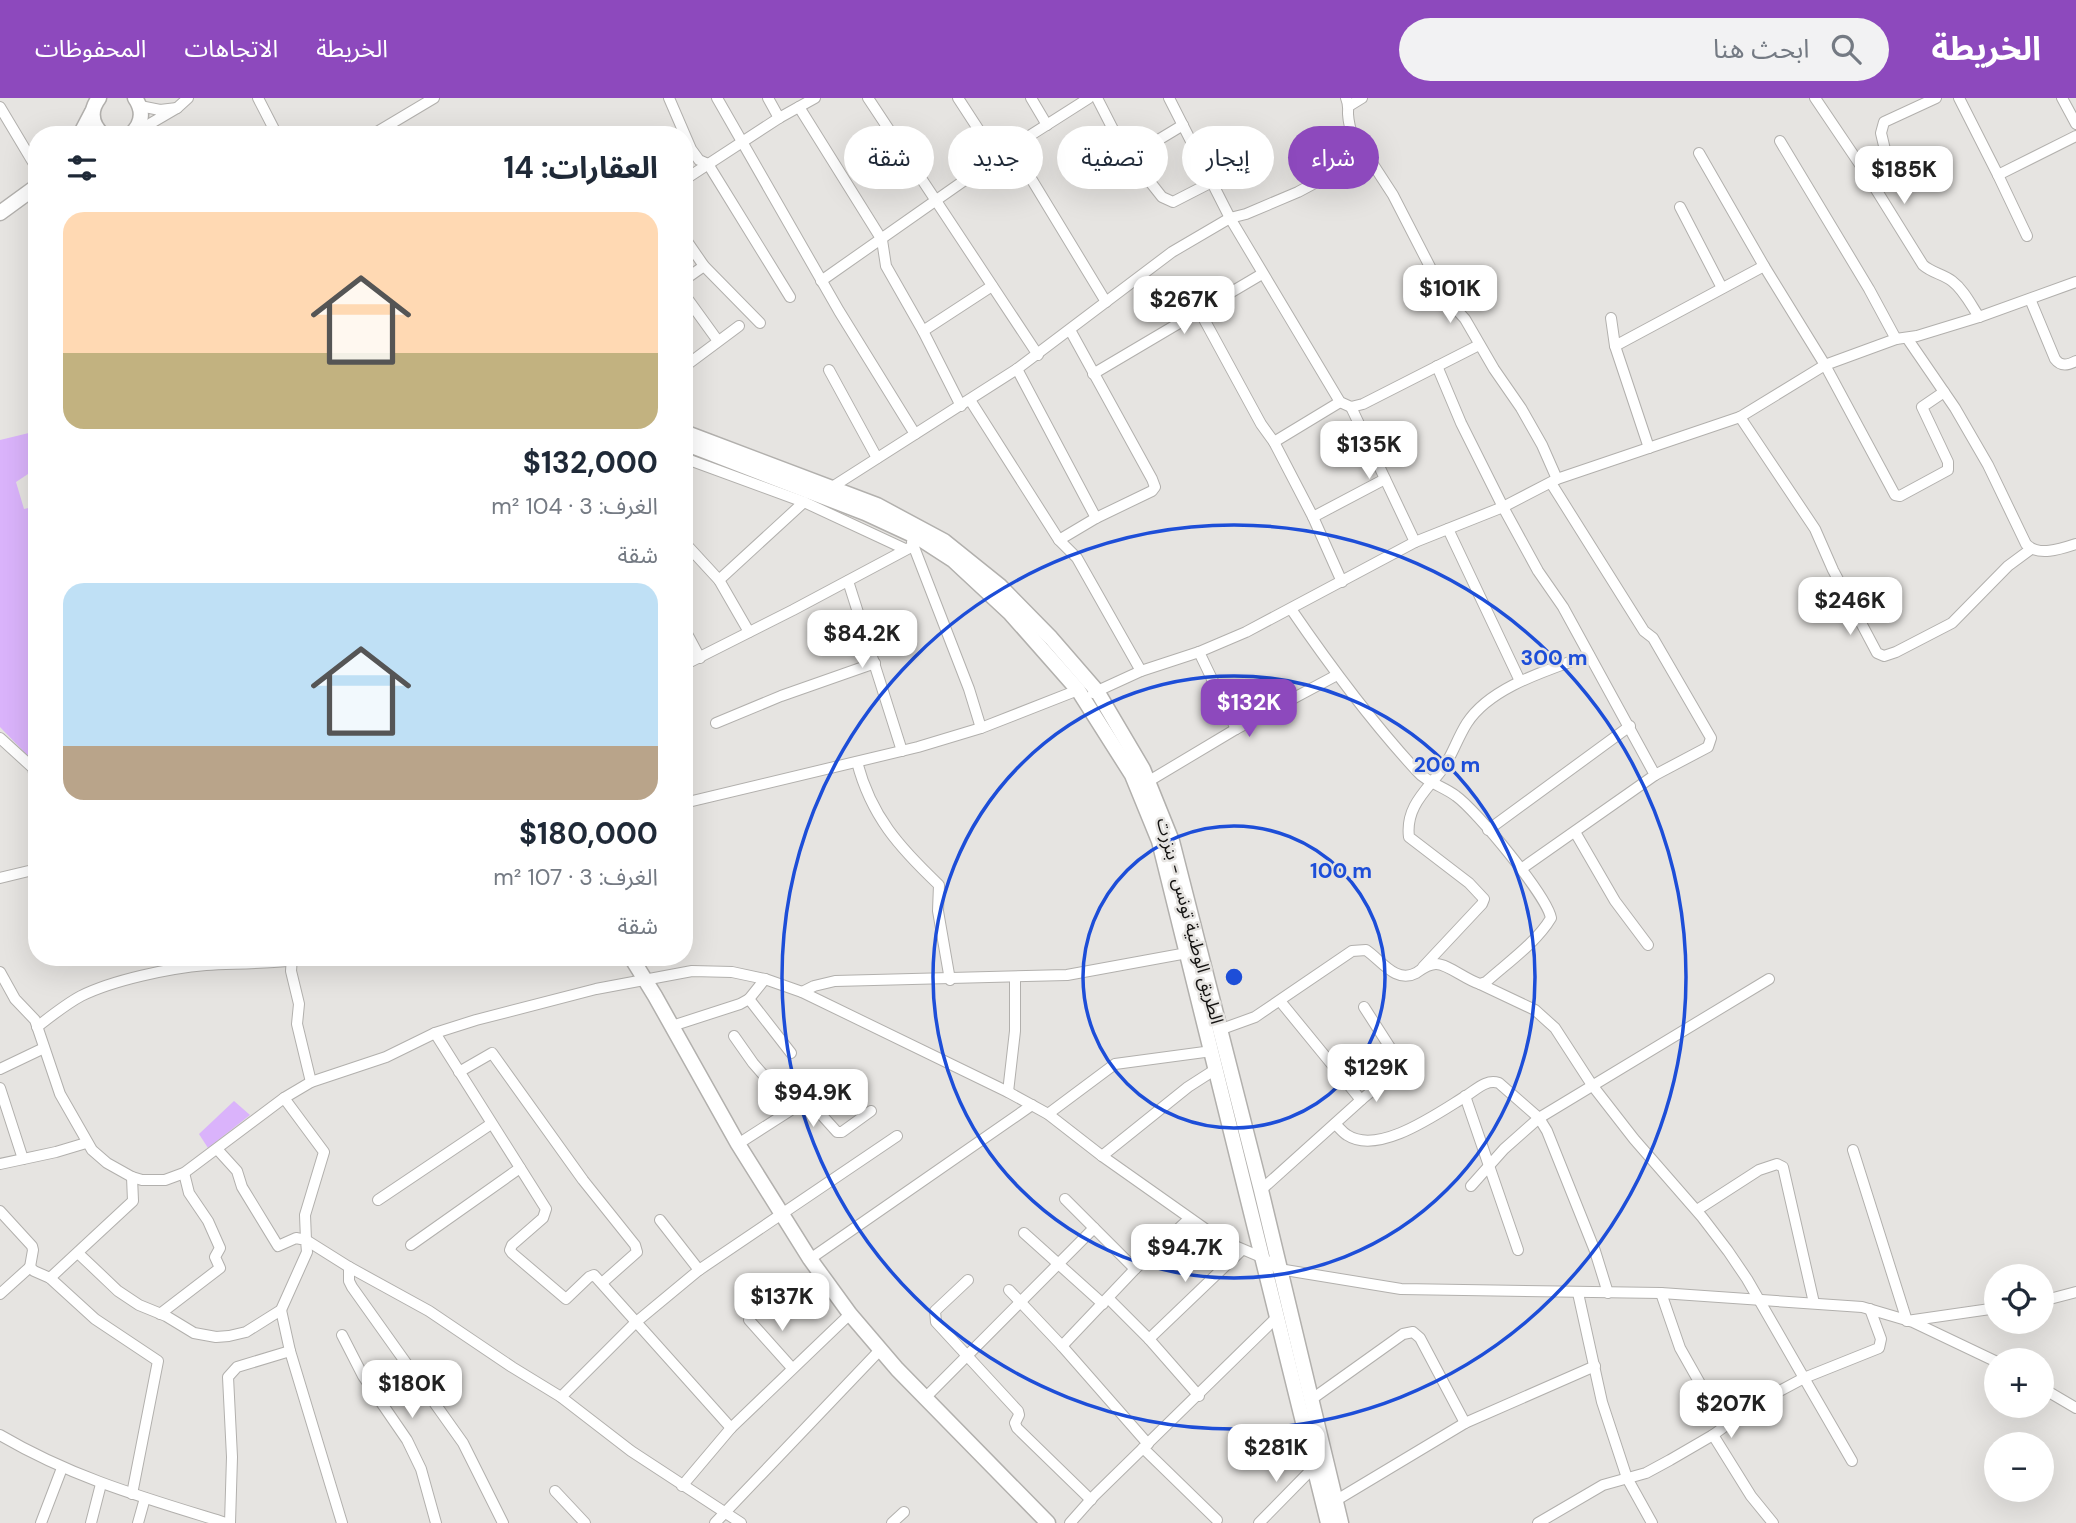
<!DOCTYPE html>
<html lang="ar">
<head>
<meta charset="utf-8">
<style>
  :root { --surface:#fff; --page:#f2f2f3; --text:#1f2937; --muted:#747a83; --accent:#8d49bd }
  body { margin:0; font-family:"DM Sans","Noto Sans Arabic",sans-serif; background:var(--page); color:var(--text); direction:rtl; height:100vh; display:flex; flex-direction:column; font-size:26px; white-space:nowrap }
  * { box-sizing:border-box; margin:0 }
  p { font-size:23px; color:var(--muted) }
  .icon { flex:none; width:38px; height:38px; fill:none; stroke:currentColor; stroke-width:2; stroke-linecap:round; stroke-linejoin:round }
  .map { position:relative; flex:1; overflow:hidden; direction:ltr }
  .drawer { position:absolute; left:28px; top:28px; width:665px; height:840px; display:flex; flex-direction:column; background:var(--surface); border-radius:28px; box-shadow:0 7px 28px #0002; direction:rtl }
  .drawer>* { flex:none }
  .hud { position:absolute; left:714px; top:28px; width:665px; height:63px; direction:rtl; display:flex; gap:14px }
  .tools { position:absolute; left:1984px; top:1166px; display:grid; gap:14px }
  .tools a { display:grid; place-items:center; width:70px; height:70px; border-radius:50%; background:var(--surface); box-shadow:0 7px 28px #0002; font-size:35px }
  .price { position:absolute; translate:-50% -60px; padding:0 16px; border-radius:14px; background:#fff; color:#222; font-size:23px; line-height:46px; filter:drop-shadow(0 2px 4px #0008) }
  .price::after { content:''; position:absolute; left:50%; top:42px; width:21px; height:16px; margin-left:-10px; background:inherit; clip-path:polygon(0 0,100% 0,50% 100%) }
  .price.current { background:var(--accent); color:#fff }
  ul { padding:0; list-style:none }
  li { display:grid; align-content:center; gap:14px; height:371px; padding:0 35px }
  li span { display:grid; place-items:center; height:217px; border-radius:21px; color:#555 }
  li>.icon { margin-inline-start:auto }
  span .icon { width:126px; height:126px; fill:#fffc; stroke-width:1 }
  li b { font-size:30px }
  h2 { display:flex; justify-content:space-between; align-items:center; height:84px; padding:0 35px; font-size:30px }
  .pill { padding:0 24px; border-radius:32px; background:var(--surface); box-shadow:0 7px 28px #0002; font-size:24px; line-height:63px }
  .pill.current { background:var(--accent); color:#fff }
  header { display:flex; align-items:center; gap:42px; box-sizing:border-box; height:98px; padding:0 35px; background:var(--accent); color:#fff }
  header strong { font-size:33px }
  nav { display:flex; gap:38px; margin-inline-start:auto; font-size:24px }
  .search { width:490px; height:63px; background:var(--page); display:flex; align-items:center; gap:18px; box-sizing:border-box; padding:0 24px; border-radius:38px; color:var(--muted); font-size:26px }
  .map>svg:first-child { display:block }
  .green { fill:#dab3fb }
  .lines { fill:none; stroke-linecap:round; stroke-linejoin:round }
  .street-casing { stroke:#b2b0ad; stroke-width:12 }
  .secondary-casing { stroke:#b2b0ad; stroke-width:17 }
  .primary-casing { stroke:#b2b0ad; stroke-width:17 }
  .street { stroke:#fff; stroke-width:10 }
  .secondary { stroke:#fff; stroke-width:14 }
  .primary { stroke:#fff; stroke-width:14 }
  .ring { fill:none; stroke:#1d4ed8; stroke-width:3.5 }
  .labels { text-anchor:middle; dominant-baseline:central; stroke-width:5; stroke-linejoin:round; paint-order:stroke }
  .street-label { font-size:18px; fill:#151413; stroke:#e6e4e1 }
  .centre { fill:#1d4ed8; stroke:#e6e4e1; stroke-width:3.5 }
  .ring-label { font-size:21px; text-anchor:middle; font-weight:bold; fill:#1d4ed8; stroke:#e6e4e1; stroke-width:5; stroke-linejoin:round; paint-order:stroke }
</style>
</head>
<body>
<header>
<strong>الخريطة</strong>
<div class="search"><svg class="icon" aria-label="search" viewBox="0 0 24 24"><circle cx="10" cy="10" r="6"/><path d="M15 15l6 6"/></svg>ابحث هنا</div>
<nav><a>الخريطة</a><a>الاتجاهات</a><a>المحفوظات</a></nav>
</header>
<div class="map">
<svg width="2076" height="1425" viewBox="0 0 2076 1425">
  <rect width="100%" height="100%" fill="#e6e4e1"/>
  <g class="green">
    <path d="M37,333V370L16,384L24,411L37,408V667L0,629V342Z"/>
    <path d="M234,1003L250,1017L208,1050L199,1036Z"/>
  </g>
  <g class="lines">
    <g class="street-casing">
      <g id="street">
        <path d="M258,0L277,37"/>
        <path d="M669,0L691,51L699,62L708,66L790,199"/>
        <path d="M717,0L839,213L915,336"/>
        <path d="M768,0L779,20"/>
        <path d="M868,0L1038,257"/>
        <path d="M958,0L997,60"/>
        <path d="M1031,0L1047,27"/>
        <path d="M1097,0L1121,47L1162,99L1173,104L1212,84"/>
        <path d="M1169,0L1230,120L1340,304L1351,309L1363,306L1479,247"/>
        <path d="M1815,0L1867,77L1923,167C1932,175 1943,176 1952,183C1964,192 1971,207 1979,219"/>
        <path d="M1959,0L1998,77L2076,38"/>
        <path d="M2062,0L2076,26"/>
        <path d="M1349,8L1362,0"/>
        <path d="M0,9L37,71"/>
        <path d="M799,9L882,142L886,168L923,233L961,308"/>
        <path d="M177,10L188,0"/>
        <path d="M136,34L177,10L160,12L140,8"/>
        <path d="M372,37L434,0"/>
        <path d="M1780,43L1869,191L1896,241"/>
        <path d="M1012,49L1106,204"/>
        <path d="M1699,55L1764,168L1825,267L1895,397L1900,398L1948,372V364L1922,309L1944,294"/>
        <path d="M1367,57L1393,97L1446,200L1465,221L1494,271L1521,310L1542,347L1557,381"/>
        <path d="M1130,59L1183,27"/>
        <path d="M1998,77L2027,138"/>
        <path d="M684,82L779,20L815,0"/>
        <path d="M1875,90L1887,83L1891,77L1881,35L1884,24L1936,0"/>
        <path d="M1680,109L1722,190"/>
        <path d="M684,139L704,168L760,225"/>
        <path d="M684,182L704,168"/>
        <path d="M821,183L1012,49L1089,0"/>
        <path d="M684,196L718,243"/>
        <path d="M2030,201L2055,261C2061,269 2068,267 2076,263"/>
        <path d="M1199,212L1261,326L1274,344L1340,304"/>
        <path d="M1611,220L1615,248L1649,350"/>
        <path d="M923,233L992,188"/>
        <path d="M1907,240L1955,310L1988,367L2026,446C2038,459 2061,451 2076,446"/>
        <path d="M1615,248L1764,168"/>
        <path d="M1437,268L1461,325L1503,409L1538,473L1563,509L1655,677L1521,771"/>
        <path d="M684,269L739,228"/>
        <path d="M1017,271L1096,420"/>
        <path d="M829,272L877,360"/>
        <path d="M1093,276L1262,176"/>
        <path d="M970,302L1059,442L1077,460L1141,573"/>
        <path d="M1351,309L1415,444"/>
        <path d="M1740,319L1815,431L1833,472L1877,555L1884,558L1896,554L1952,525L2008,468L2031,451"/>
        <path d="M1274,344L1313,419L1342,484"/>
        <path d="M684,360L804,404L905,451"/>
        <path d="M1551,385L1644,533L1653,540L1711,640L1708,649L1655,677"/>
        <path d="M829,391L1017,271L1172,154L1230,120L1246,116L1298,94L1367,57C1356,47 1349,32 1348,16C1348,9 1349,7 1346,0"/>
        <path d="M1313,419L1385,381"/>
        <path d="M1448,431L1520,583"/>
        <path d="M1059,442L1096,420L1152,393L1155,389L1152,381L1070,232"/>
        <path d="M684,444L719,482L749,534"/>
        <path d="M912,444L969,591L981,630"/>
        <path d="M719,482L804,404"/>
        <path d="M848,483L902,653"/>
        <path d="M684,530L700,560"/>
        <path d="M1199,554L1236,631"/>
        <path d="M684,567L793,512L913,448"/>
        <path d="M1093,595L1141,573L1199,554L1246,534L1415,444L1503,409L1557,381L1740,319L1825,267L1896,241L1917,238L1979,219L2076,184"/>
        <path d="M716,625L781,598L875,565"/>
        <path d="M0,640L33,670L37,690"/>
        <path d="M857,664C871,718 899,749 939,787L938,813L950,882"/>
        <path d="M1149,683L1236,631L1337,577"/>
        <path d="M37,701V708"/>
        <path d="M684,705L918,649L981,630L1078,592"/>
        <path d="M1488,732L1630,628"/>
        <path d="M1575,734L1615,803L1648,847"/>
        <path d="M0,780L37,771"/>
        <path d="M174,859L179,870"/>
        <path d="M292,859L291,873L299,906L297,926L311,984"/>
        <path d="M1423,869L1482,806L1484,801L1469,785L1409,739C1405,708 1428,691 1444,669C1453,655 1458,639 1467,625C1491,588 1549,572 1589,557"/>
        <path d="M0,874L15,901L35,922L60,996L92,1052L107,1065L132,1079L142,1082H165L184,1075L284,1000L311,984L386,959L435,935L476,922L596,891L692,873L732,874L765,881L802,894L1008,994L1048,1016L1102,1058L1221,1142L1261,1159L1279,1171L1401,1191L1661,1195L1862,1209L1913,1224L1997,1264"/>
        <path d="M1480,886L1535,912L1555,930L1592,987L1634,1041L1702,1119L1728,1153L1747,1181L1804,1280L1757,1305L1713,1337L1670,1362L1646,1375L1603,1387L1538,1425"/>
        <path d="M802,894L814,888L835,883L1067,877L1187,855"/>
        <path d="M749,901L791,955"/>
        <path d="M672,928L740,906L749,901L765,881"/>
        <path d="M37,929C51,918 66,906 81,898C113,882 170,870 206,867C241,865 277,866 312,859"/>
        <path d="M1219,932L1255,919L1352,853L1366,852C1381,862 1396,886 1416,875C1422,871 1428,866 1436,866C1448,866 1466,882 1480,886L1486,884C1507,865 1536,845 1551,820C1547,798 1476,712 1456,698C1443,688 1427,685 1416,672C1370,622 1330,568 1291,511"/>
        <path d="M435,935L546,1111L543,1120L512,1147L510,1152L512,1155L566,1201L589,1179L594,1177L731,1330"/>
        <path d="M734,938L753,965L793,1011"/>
        <path d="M0,971L44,950"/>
        <path d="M459,974L492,955L583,1082L635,1147L637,1154L602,1185"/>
        <path d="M0,990L23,1061"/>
        <path d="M1008,994L1015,933V880"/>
        <path d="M1465,998L1518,1152"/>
        <path d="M284,1000L324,1054L305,1117L306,1142L349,1169L429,1213L512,1269L561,1299L631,1353L741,1425"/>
        <path d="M1361,1002L1397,972L1400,965L1364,909"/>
        <path d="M1048,1016L1115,966L1212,953"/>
        <path d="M1335,1026C1339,1029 1342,1034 1347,1037C1379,1058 1438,1015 1466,998C1477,991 1486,981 1499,985L1539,1020L1547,1033L1595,1153L1608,1195"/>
        <path d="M738,1046L805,1003L810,1004L837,1034H842L871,1013"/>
        <path d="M1853,1052L1907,1223L1997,1210"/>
        <path d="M1102,1058L1188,989L1216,971"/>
        <path d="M0,1066L56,1054L86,1045"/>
        <path d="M1471,1088L1504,1051L1539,1020L1769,881"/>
        <path d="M1261,1092L1361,1002L1280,903"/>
        <path d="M1065,1101L1135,1171"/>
        <path d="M378,1102L491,1026"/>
        <path d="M1697,1112L1759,1072L1777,1066L1783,1069L1814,1205"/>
        <path d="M0,1113L32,1148L33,1152L30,1169L34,1173L50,1180L95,1221L158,1263L132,1396"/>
        <path d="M660,1122L699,1172"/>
        <path d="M1024,1135L1103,1206"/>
        <path d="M411,1147L520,1070"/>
        <path d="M78,1155L118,1193L139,1207L166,1218L194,1235L216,1239L229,1238L246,1234L281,1212L307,1154L306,1142L296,1140L278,1148L242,1089L237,1073L217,1051"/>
        <path d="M810,1161L1032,1007"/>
        <path d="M349,1169V1183L352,1189L463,1345L503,1425"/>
        <path d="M50,1180L133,1103L132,1079"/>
        <path d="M968,1182L935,1213L936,1224L1018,1313L1019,1317L1015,1325L1017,1330L1091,1402"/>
        <path d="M1009,1192L1062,1248L1148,1346"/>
        <path d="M1578,1195L1602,1304L1627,1380L1652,1425"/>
        <path d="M1661,1195L1680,1250L1724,1328"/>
        <path d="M0,1196L30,1169"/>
        <path d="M1109,1201L1149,1241L1199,1298"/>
        <path d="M2042,1203L2076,1194"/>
        <path d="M281,1212L290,1253L342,1425"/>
        <path d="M160,1216L220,1170L215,1159L220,1150L208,1123L189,1095L184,1075"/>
        <path d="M749,1222L792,1270"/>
        <path d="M342,1237L363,1278L407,1342L421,1371L436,1425"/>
        <path d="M1149,1241L1242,1152"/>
        <path d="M1062,1248L1135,1171L1189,1121"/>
        <path d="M2042,1290L2076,1310"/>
        <path d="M561,1299L635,1225L699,1172L897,1038"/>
        <path d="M925,1300L1094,1130"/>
        <path d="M1312,1301L1403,1236L1413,1234L1420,1240L1465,1325"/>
        <path d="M0,1337C73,1380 145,1400 226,1425"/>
        <path d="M1713,1337L1751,1398L1773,1425"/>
        <path d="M1143,1350L1217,1422"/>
        <path d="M1852,1363L1804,1280L1879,1250L1881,1241L1870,1211"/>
        <path d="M682,1388L731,1330L850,1216"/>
        <path d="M555,1393L585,1425"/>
        <path d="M1335,1403L1465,1325L1595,1268"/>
        <path d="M41,1425L62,1370"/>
        <path d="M91,1425L101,1386"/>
        <path d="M138,1425L145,1400"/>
        <path d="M230,1425L232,1359L228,1279L237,1269L290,1253"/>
        <path d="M715,1425L880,1252"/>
        <path d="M892,1425L904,1414"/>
        <path d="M1070,1425L1094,1398L1277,1219"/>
        <path d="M1259,1425L1314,1369"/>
      </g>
    </g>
    <g class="secondary-casing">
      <g id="secondary">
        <path d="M80,37L92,14"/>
        <path d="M0,115L37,88"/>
        <path d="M631,859L655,898L738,1046L810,1161L850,1216L897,1271L1048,1425"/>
      </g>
    </g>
    <g class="primary-casing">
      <g id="primary">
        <path d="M99,0C89,13 91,26 103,37"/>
        <path d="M130,37C143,26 144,13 135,0"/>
        <path d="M684,334L877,407L944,443L1000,488L1051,540L1097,593L1143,671L1172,743L1261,1092L1341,1425"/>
        <path d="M684,345L865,415L919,440L953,462L1010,515L1078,592L1132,677L1159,743L1328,1425"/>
      </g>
    </g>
    <use href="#street" class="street"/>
    <use href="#secondary" class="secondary"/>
    <use href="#primary" class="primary"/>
  </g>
  <g class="ring">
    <circle cx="1234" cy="879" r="151"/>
    <circle cx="1234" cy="879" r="301"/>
    <circle cx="1234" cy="879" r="452"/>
  </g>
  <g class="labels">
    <g class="street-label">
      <text transform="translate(1190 823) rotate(75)">الطريق الوطنية تونس - بنزرت</text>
    </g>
  </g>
  <circle cx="1234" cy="879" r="10" class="centre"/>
  <g class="ring-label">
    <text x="1554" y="567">300 m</text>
    <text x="1447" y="674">200 m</text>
    <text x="1341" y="780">100 m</text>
  </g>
</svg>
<div class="tools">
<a><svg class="icon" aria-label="locate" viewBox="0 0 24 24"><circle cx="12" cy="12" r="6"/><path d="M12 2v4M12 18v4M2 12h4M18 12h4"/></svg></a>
<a>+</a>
<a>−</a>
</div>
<b class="price" style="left:1904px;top:108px">$185K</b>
<b class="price" style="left:1450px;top:227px">$101K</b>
<b class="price" style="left:1184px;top:238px">$267K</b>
<b class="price" style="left:1369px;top:383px">$135K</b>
<b class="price" style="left:1850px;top:539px">$246K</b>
<b class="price" style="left:862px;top:572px">$84.2K</b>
<b class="price current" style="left:1249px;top:641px">$132K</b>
<b class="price" style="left:1376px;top:1006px">$129K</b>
<b class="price" style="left:813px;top:1031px">$94.9K</b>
<b class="price" style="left:1185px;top:1186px">$94.7K</b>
<b class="price" style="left:782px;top:1235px">$137K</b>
<b class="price" style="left:412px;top:1322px">$180K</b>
<b class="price" style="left:1731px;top:1342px">$207K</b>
<b class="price" style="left:1276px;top:1386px">$281K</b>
<div class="hud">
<a class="pill current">شراء</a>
<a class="pill">إيجار</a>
<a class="pill">تصفية</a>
<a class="pill">جديد</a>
<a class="pill">شقة</a>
</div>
<section class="drawer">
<h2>العقارات: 14<svg class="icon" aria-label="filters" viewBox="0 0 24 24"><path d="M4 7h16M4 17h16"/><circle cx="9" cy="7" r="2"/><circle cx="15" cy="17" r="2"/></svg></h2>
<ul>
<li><span style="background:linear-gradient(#ffd9b3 65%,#c2b280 0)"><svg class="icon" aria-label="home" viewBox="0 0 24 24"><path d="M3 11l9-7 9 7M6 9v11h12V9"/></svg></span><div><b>$132,000</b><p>الغرف: 3 · 104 m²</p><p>شقة</p></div></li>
<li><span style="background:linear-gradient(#bfe0f5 75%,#b9a48a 0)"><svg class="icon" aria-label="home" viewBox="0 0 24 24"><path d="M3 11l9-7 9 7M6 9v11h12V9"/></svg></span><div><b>$180,000</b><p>الغرف: 3 · 107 m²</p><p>شقة</p></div></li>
</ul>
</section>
</div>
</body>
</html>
